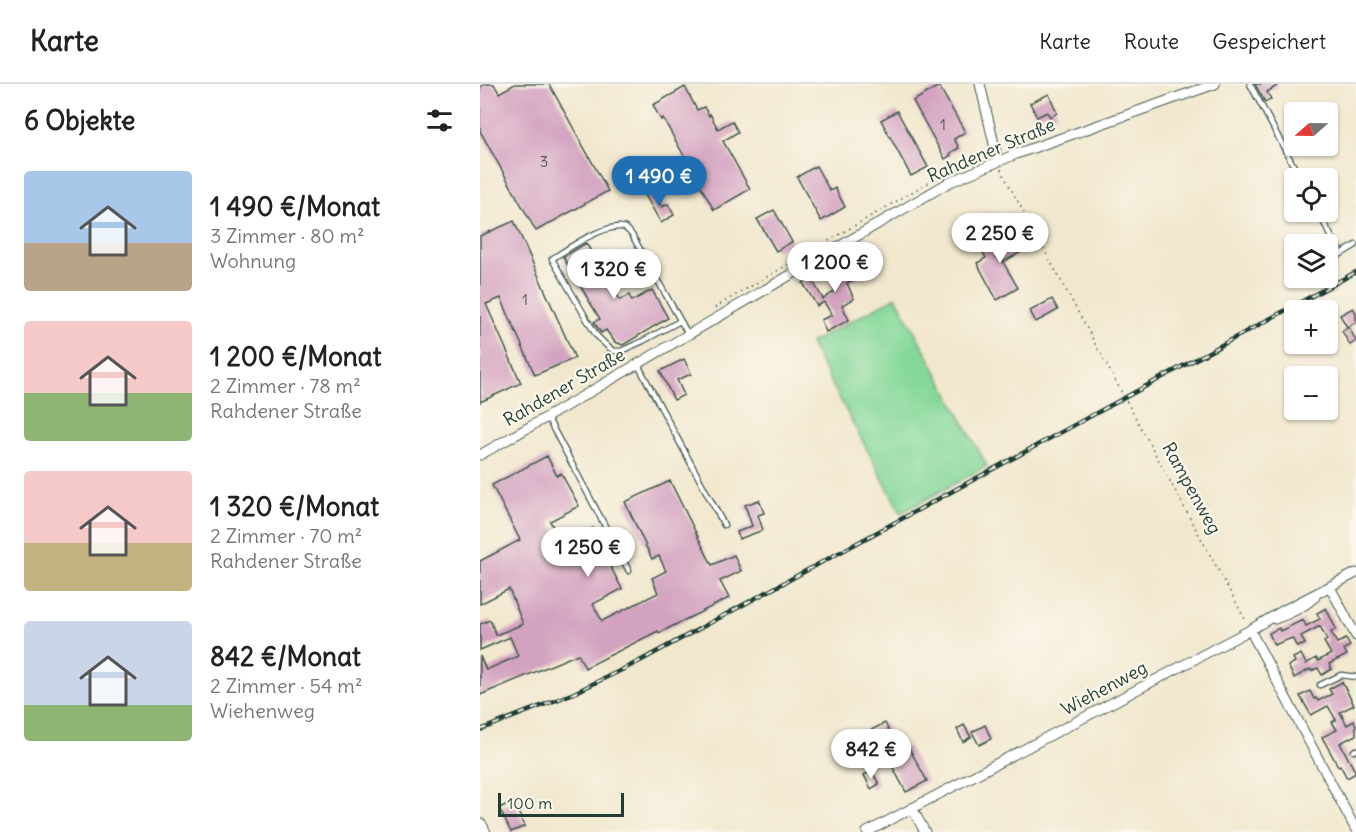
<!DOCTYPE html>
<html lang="de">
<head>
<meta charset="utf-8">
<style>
  :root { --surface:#fff; --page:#f2f2f2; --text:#222; --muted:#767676; --line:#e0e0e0; --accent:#1f6fb2 }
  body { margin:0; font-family:Delius,sans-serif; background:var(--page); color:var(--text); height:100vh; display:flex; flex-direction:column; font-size:22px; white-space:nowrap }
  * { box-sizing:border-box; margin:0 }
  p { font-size:20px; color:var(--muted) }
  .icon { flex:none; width:33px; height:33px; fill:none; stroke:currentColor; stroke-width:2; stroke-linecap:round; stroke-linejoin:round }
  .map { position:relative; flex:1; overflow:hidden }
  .panel { display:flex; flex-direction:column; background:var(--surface); width:480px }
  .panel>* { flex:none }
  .needle { width:39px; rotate:250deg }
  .tools { position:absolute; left:804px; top:18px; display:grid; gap:12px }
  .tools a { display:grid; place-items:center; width:54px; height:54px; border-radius:6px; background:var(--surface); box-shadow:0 2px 4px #0004; font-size:30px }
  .scale { position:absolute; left:18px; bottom:15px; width:126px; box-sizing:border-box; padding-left:6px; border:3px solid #1f3d34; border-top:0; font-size:16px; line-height:21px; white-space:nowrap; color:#1f3d34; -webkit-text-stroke:4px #fbf7ec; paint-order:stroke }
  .price { position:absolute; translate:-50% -51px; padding:0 14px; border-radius:21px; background:#fff; color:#222; font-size:20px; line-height:39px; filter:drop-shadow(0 2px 3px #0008) }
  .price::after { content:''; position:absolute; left:50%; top:36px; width:18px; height:14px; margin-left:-9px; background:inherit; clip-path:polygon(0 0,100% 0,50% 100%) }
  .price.on { background:var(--accent); color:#fff }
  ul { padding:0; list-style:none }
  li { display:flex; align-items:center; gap:18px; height:150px; padding:0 24px }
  li span { display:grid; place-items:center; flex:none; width:168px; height:120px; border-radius:6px; color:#555 }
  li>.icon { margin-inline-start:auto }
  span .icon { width:72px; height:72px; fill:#fffc; stroke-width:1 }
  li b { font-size:26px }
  h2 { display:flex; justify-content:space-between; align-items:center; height:72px; padding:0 24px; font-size:26px }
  header { display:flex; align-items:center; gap:36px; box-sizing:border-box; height:84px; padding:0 30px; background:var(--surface); border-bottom:2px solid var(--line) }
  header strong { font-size:28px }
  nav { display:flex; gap:33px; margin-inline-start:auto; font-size:21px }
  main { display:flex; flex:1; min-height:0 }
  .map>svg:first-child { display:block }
  .green { fill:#85d89a; stroke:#528a67; stroke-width:1.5 }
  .building { fill:#d3a2c0 }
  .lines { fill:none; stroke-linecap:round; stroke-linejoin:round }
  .lane-casing { stroke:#3e564b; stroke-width:7 }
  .street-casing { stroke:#3e564b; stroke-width:11 }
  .secondary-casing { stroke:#3e564b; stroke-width:16 }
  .path { stroke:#3e564b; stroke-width:1.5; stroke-dasharray:1.5 4.5; stroke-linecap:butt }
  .lane { stroke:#fff; stroke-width:4.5 }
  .street { stroke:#fff; stroke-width:9 }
  .secondary { stroke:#fff; stroke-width:14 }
  .rail-casing { stroke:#1f3d34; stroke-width:4.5 }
  .rail { stroke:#fbf7ec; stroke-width:2; stroke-dasharray:7; stroke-linecap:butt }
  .labels { text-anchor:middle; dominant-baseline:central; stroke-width:4.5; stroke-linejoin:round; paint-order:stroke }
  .number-label { font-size:15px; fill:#4c5657 }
  .street-label { font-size:18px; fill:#1f3d34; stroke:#fbf7ec }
</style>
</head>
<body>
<header>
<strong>Karte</strong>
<nav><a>Karte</a><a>Route</a><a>Gespeichert</a></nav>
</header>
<main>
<section class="panel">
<h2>6 Objekte<svg class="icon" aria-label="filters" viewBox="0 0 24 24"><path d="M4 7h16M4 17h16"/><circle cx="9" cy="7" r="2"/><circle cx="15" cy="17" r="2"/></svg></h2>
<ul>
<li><span style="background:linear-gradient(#a9c7e8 60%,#b9a48a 0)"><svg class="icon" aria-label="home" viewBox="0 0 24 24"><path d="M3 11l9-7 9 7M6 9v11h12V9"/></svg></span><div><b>1 490 €/Monat</b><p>3 Zimmer · 80 m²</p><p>Wohnung</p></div></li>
<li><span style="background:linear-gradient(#f6c9c9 60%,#8fb573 0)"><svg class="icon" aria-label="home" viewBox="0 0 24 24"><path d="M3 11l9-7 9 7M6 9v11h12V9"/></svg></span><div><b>1 200 €/Monat</b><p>2 Zimmer · 78 m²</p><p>Rahdener Straße</p></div></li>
<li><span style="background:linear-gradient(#f6c9c9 60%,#c2b280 0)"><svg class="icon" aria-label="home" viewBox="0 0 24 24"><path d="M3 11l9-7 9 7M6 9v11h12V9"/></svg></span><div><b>1 320 €/Monat</b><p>2 Zimmer · 70 m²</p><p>Rahdener Straße</p></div></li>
<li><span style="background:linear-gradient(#c9d6e8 70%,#8fb573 0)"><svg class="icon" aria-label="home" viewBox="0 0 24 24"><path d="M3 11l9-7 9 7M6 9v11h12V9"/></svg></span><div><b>842 €/Monat</b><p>2 Zimmer · 54 m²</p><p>Wiehenweg</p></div></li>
</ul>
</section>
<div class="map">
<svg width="876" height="748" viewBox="0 0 876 748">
  <rect width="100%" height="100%" fill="#fbf7ec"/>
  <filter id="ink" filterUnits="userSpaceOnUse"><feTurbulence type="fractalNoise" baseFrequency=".0167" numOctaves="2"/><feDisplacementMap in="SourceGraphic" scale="12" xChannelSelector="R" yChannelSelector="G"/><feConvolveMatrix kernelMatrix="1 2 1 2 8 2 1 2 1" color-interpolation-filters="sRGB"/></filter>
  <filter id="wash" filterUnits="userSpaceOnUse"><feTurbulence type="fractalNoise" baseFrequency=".008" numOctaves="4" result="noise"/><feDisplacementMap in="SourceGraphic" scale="24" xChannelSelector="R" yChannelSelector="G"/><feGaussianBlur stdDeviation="1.35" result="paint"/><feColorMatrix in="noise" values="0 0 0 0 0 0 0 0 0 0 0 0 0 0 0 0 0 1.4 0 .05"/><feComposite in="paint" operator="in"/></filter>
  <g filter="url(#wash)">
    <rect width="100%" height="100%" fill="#f1e7cd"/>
    <path class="green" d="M416,213L507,382L421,429L330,259Z"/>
    <g id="blocks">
      <g class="building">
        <path d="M5,0H14L19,9L35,0H69L128,107L56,147L0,47V3Z"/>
        <path d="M775,0H800L787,8L791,15L785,18Z"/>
        <path d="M459,2L485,48L474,55L479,64L470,69L471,71L465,75L433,17Z"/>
        <path d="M205,3L217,26L224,23L229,32L230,30L238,45L252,37L258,48L243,57L270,105L234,126L183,34L181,36L173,21Z"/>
        <path d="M569,10L577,29L570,33L567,28L557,33L550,19Z"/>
        <path d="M417,27L448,83L431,92L401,36Z"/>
        <path d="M336,82L350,107L355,104L365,123L341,137L317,93Z"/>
        <path d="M173,106L182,123L188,120L194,131L181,139L165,111Z"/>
        <path d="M294,126L312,158L296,167L277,135Z"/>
        <path d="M34,137L95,274L55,291L21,214L6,220L41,299L0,318V152Z"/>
        <path d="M538,144L543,153L539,155L545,166L523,178L538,204L517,216L497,179L506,174L495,155L504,151L516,173L531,165L524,151Z"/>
        <path d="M106,159L140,216L149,211L152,217L172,206L188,234L143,261L135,258L126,246L121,249L114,238L120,235L83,173Z"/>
        <path d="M369,174L378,193L367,199L374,215L362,221L369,236L346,248L341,236L352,231L344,218L337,222L323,199L331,194L343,215L355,207L345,186Z"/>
        <path d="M572,215L578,226L556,238L550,227Z"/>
        <path d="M873,224L876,229V238L867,243L860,231Z"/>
        <path d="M869,243L876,257L870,261L862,247Z"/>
        <path d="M204,275L211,290L197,296L204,311L194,316L180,287Z"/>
        <path d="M67,372L77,392L81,389L99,422L70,437L75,447L68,458L75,472L91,455L113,444L126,469L124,470L142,505L113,520L122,537L178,509L172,494L186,487L179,472L172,475L145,418L190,397L232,481L254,471L261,487L240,497L249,514L179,549L178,547L105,584L98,570L0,611V572L6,586L38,572L30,553L0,566V540L10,536L16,551L43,540L29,505L0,520V477L40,456L12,401Z"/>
        <path d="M279,416L284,429L278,431L283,446L259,455L257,448L272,442L265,421Z"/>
        <path d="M846,524L856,545L851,548L857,559L866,555L870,562L864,565L867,571L849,580L852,585L842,591L838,584L831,587L830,585L814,594L808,582L815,578L813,574L821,570L826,580L836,574L838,577L851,570L844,558L847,556L840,542L821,552L825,560L817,563L812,554L794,561L789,549L799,544L800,547L823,536L826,542L840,535L837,529Z"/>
        <path d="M862,598L874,621L860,628L867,641L874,637L876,641V651L860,659L876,689L867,694L860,681L858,682L842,653L857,646L852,638L856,636L848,622L831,631L820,612L830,607L834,615L836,614L838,617L852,610L849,605Z"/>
        <path d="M405,639L419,667L428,662L447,697L426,708L402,663L387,671L377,653Z"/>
        <path d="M484,641L491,653L483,658L477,645Z"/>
        <path d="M505,641L511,655L499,661L492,648Z"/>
        <path d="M392,687L399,700L391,705L384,691Z"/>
        <path d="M33,718L45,742L31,748L19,724Z"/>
      </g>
    </g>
  </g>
  <g filter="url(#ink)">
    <use href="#blocks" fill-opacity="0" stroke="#3e564b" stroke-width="1.5"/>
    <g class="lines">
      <g class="lane-casing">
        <g id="lane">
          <path d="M770,0L820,94"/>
          <path d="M838,128L861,170L876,161"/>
          <path d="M200,237L163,257L141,267H134L128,263L116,251L72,175C87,165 122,141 141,143C146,143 149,147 152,151L208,250"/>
          <path d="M157,279L244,441"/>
          <path d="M67,333L149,487"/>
          <path d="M840,601L861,591L876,593"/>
          <path d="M874,667L876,666"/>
        </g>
      </g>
      <g class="street-casing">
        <g id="street">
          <path d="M500,0L518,77"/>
          <path d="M0,371L67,333L468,99L536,70L735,0"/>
          <path d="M850,503L876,552"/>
          <path d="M795,535C810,530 823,524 835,513"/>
          <path d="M770,546L876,746"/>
          <path d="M432,724L445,748"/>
          <path d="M387,748L770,546L804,526L876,489"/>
        </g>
      </g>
      <g class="secondary-casing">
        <path id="secondary" d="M0,742L3,748"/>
      </g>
      <g class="path">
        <path d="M521,85L524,92L766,537"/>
        <path d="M235,224L237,222L439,104L466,89L508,71"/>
      </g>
      <use href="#lane" class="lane"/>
      <use href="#street" class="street"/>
      <use href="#secondary" class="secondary"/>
      <g class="rail-casing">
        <path id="rail" d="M0,646L94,609L158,578L876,188"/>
      </g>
      <use href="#rail" class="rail"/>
    </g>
  </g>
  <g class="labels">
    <g class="number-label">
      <text x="463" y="40">1</text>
      <text x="64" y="77">3</text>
      <text x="45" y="215">1</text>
    </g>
    <g class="street-label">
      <text transform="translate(511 66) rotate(-23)">Rahdener Straße</text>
      <text transform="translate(84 303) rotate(-30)">Rahdener Straße</text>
      <text transform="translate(712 404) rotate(61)">Rampenweg</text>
      <text transform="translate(624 604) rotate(-28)">Wiehenweg</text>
    </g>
  </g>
</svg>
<div class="tools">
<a><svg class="needle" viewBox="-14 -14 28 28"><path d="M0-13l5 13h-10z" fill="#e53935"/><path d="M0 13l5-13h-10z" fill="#767676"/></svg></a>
<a><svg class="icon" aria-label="locate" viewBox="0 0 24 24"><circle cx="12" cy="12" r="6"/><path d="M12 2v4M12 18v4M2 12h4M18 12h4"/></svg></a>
<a><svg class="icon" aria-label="layers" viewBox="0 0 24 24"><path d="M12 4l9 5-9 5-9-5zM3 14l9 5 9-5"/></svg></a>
<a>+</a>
<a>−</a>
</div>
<div class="scale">100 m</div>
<b class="price on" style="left:179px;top:123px">1 490 €</b>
<b class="price" style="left:520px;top:180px">2 250 €</b>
<b class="price" style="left:355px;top:209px">1 200 €</b>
<b class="price" style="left:134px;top:216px">1 320 €</b>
<b class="price" style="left:108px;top:494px">1 250 €</b>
<b class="price" style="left:391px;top:696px">842 €</b>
</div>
</main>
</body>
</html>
